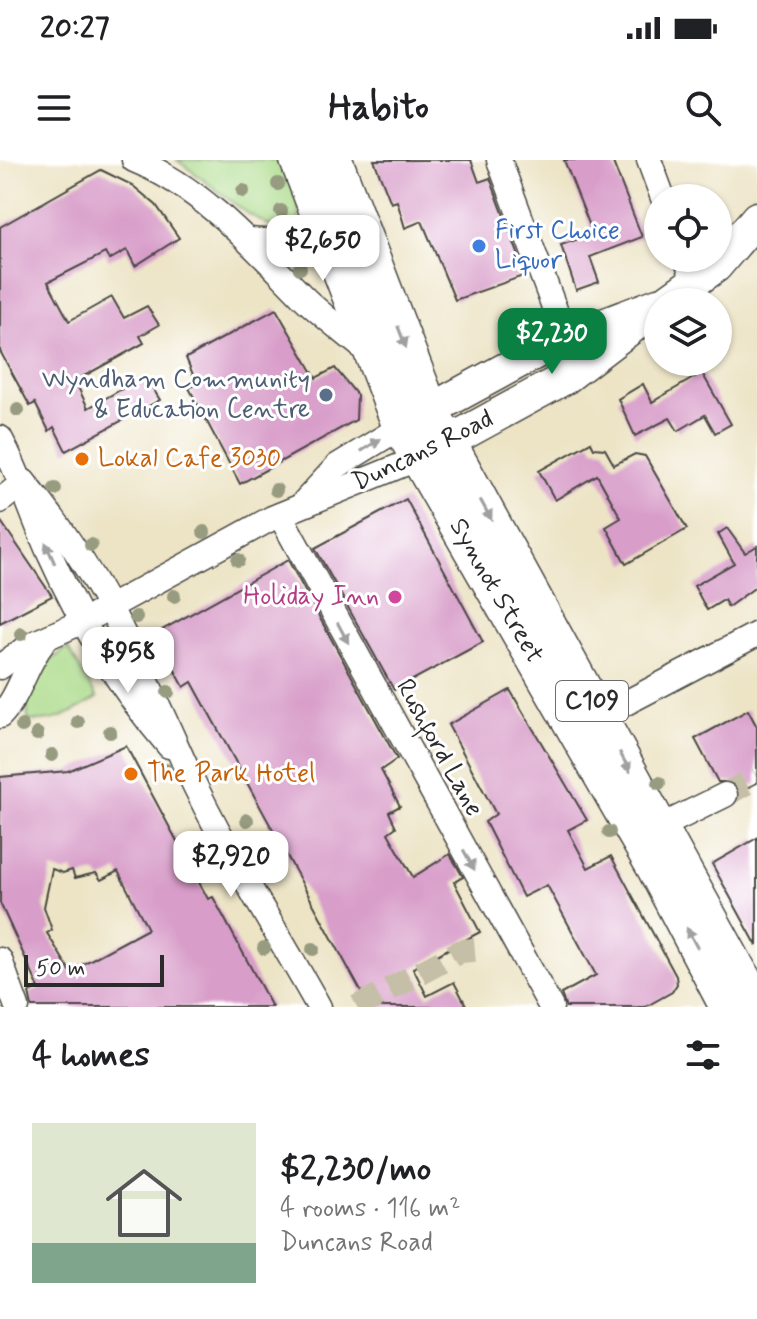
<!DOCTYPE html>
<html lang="en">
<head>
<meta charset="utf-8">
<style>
  :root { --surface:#fff; --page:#f6f6f6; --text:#202124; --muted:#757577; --line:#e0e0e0; --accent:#0b8043 }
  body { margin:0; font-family:Mynerve,sans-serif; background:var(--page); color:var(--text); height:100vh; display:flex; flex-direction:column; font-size:30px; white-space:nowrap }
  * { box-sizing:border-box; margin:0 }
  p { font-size:26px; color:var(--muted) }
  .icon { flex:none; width:44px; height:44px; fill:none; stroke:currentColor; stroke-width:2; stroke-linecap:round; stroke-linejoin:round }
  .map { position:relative; height:847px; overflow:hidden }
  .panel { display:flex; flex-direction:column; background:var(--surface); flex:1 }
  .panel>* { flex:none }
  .tools { position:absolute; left:644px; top:24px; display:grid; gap:16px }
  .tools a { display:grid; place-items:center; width:88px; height:88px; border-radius:50%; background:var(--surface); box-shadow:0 2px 6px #0004; font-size:40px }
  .scale { position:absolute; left:24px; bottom:20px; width:140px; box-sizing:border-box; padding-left:8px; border:4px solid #2b2b2b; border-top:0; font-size:22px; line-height:28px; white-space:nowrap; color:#2b2b2b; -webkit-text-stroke:6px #fff; paint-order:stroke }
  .price { position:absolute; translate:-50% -68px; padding:0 18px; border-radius:16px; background:#fff; color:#222; font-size:26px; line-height:52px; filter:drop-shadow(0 2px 4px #0008) }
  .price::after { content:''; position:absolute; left:50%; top:48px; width:24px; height:18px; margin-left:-12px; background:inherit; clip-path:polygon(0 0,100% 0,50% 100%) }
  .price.active { background:var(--accent); color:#fff }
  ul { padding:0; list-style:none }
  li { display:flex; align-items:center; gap:24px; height:200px; padding:0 32px }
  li+li { border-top:2px solid var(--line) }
  li span { display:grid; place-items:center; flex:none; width:224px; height:160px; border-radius:0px; color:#555 }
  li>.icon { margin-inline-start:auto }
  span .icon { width:96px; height:96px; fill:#fffc; stroke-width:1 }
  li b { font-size:34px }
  h2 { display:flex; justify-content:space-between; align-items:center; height:96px; padding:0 32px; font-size:34px }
  .status { display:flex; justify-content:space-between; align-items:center; height:56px; padding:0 40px; background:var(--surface); direction:ltr }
  .status svg { height:22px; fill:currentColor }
  header { display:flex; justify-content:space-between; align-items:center; height:104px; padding:0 32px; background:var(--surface); font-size:36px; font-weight:800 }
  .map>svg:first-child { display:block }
  .green { fill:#aada88; stroke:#6a825a; stroke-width:2 }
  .building { fill:#d89dc9; fill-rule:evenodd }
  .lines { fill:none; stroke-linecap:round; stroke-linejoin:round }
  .minor-tunnel { stroke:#c6bfa7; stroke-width:24; stroke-dasharray:24 12; stroke-linecap:butt }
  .minor-casing { stroke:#484742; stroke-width:27 }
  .major-casing { stroke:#484742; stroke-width:35 }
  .highway-casing { stroke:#484742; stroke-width:39 }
  .minor { stroke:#fff; stroke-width:24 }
  .major { stroke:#fff; stroke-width:32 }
  .highway { stroke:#fff; stroke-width:36 }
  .tree { fill:#979b80 }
  .oneway { fill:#a0a0a0 }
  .shop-dot { fill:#3f7fe0; stroke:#fff; stroke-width:3 }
  .service-dot { fill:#5c6f8a; stroke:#fff; stroke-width:3 }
  .food-dot { fill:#e8710a; stroke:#fff; stroke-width:3 }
  .hotel-dot { fill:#d1479c; stroke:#fff; stroke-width:3 }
  .labels { text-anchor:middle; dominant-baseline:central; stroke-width:6; stroke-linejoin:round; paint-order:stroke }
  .shield { fill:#fff; stroke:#6b6b6b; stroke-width:2 }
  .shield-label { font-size:24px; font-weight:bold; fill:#2b2b2b }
  .shop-label { font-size:26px; fill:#366cbe; stroke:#fff; text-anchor:start }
  .service-label { font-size:26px; fill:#4e5e75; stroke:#fff; text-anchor:end }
  .street-label { font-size:26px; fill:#2b2b2b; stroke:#fff }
  .food-label { font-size:26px; fill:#c56008; stroke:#fff; text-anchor:start }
  .hotel-label { font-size:26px; fill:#b23c85; stroke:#fff; text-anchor:end }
</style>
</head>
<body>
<div class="status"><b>20:27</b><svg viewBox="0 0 49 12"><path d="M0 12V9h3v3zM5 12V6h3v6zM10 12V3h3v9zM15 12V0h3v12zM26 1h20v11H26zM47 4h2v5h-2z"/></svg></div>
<header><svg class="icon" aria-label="menu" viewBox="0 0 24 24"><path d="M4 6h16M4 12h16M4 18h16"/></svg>Habito<svg class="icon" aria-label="search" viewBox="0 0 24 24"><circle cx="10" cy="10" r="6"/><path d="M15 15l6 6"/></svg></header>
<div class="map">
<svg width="757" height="847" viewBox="0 0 757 847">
  <rect width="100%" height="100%" fill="#fff"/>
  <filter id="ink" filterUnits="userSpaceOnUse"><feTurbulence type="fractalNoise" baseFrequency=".0125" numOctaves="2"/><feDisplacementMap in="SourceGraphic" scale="16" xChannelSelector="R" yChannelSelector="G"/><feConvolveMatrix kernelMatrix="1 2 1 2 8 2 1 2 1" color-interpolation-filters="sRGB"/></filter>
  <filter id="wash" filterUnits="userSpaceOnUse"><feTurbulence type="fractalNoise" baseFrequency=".006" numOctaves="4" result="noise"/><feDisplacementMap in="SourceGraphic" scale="32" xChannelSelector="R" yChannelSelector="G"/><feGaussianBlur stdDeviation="1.8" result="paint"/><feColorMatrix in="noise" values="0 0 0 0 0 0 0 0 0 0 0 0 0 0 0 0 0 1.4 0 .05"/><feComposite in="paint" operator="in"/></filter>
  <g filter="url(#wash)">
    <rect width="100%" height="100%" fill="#ede4c6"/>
    <g class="green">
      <path d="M177,0H284L298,43L299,62L279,71L247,53Z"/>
      <path d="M68,488L97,538C75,551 54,565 28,560C25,522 39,507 68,488Z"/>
    </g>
    <g id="blocks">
      <g class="building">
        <path d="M374,0H471L479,22L490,18L526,115L455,140L422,61L405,68L397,41L391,43Z"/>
        <path d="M564,0H612L642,77L590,97L599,122L576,130L561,85L593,74Z"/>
        <path d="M101,10L132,25L156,45L179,78L135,106L127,90L109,100L105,93L48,122L69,161L112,137L124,158L147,146L159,165L140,176L144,183L75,221L88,248L145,216L160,240L66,291L54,267L49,271L35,243L30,246L0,191V67Z"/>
        <path d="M276,149L316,218L335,208L357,235L356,260L240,324L189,228L197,224L186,198Z"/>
        <path d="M702,213L731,264L715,273L705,255L678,271L670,258L635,276L618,239L643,224L652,242Z"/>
        <path d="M591,282L594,288L605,289L614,305L635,294L645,296L687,369L626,404L606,367L621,358L597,315L555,340L539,311Z"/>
        <path d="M406,339L483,482L394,530L315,388Z"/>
        <path d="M0,360L52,436L0,463Z"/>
        <path d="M727,368L745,393L757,386V426L728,447L724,440L707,450L694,426L734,403L718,374Z"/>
        <path d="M288,400L397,599L381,610L400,646L389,652L396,667L388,673L401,696L413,717L450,694L463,717L454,722L480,772L413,808L427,836L454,822L467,847H375L368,833L363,835L192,522L184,527L155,474Z"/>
        <path d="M510,530L587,660L568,670L588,708L611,696L676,816L677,824L672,832L645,847H566L561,834L596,815L547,725L523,737L485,662L496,654L448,565Z"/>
        <path d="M748,550L757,567V623L739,632L733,622H718L695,579Z"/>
        <path d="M126,586L208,739L213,737L272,847H32L29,833L39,828L0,743V617L68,611ZM52,709L63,713L72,710L75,718L96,713L101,720L118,711L148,769L70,811L47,773L52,770L44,747Z"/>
        <path d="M757,678V786L712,704Z"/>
      </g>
    </g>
  </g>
  <g filter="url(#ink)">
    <use href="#blocks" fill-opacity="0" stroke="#484742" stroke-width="2"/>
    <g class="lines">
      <g class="minor-tunnel">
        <path d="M725,635L757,617"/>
        <path d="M357,847L461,791L485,789"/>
      </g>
      <g class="minor-casing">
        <g id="minor">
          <path d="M134,0C202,28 252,85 302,136C322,156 346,173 368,192"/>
          <path d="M499,0L566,179"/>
          <path d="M649,0L663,38"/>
          <path d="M250,80C280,84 296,77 320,58"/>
          <path d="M686,98L695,122"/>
          <path d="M0,278C22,319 32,356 51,397C81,464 122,531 169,586"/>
          <path d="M24,322C97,406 141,507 186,607C224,689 275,768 319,847"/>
          <path d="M0,341L24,322"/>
          <path d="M304,342L337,306L401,267"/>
          <path d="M280,355L551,847"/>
          <path d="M0,507L30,485L86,460L272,358L419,298"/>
          <path d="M0,556C20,536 25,505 43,483"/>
          <path d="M601,556L757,474"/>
          <path d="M660,667L725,635"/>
          <path d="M0,800L17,847"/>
        </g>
      </g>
      <g class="major-casing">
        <g id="major">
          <path d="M666,142L716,106L757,58"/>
          <path d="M430,250L548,186L658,144"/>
          <path d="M448,282L565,218L636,164"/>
        </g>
      </g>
      <g class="highway-casing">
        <g id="highway">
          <path d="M298,0L401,267L654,706L728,847"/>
          <path d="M334,0L430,250L757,845"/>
        </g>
      </g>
      <use href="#minor" class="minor"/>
      <use href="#major" class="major"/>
      <use href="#highway" class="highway"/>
    </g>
    <g class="tree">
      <circle cx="278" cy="24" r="7"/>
      <circle cx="243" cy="31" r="7"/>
      <circle cx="281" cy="51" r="7"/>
      <circle cx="300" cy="108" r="7"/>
      <circle cx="18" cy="250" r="7"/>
      <circle cx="55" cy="329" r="7"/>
      <circle cx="276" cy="330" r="7"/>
      <circle cx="204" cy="372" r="7"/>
      <circle cx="91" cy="385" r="7"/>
      <circle cx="238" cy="400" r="7"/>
      <circle cx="174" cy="436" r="7"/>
      <circle cx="136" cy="457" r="7"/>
      <circle cx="21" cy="474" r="7"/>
      <circle cx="168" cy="532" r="7"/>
      <circle cx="78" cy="562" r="7"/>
      <circle cx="22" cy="566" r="7"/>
      <circle cx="110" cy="572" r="7"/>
      <circle cx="37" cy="574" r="7"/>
      <circle cx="52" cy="595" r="7"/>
      <circle cx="166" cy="610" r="7"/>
      <circle cx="659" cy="623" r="7"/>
      <circle cx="247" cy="660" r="7"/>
      <circle cx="609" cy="672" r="7"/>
      <circle cx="264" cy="788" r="7"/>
      <circle cx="313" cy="789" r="7"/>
    </g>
    <defs><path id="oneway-solid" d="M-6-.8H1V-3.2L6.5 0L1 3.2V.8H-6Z" transform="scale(2)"/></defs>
    <g class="oneway">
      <use href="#oneway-solid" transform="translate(402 177) rotate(69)"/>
      <use href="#oneway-solid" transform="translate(371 285) rotate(-32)"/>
      <use href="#oneway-solid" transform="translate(486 350) rotate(61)"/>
      <use href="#oneway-solid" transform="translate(50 393) rotate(-114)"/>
      <use href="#oneway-solid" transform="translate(343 473) rotate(62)"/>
      <use href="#oneway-solid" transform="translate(625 602) rotate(62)"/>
      <use href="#oneway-solid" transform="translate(469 700) rotate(61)"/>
      <use href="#oneway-solid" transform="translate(692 778) rotate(-118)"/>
    </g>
  </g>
  <circle class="shop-dot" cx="479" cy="86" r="8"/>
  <circle class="service-dot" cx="326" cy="235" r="8"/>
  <g class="food-dot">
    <circle cx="82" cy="299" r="8"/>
    <circle cx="131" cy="614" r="8"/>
  </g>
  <circle class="hotel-dot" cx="395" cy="437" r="8"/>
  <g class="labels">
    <rect class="shield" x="556" y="521" width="72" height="40" rx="6"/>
    <g class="shield-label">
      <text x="592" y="541">C109</text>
    </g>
    <g class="shop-label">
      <text x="495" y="71">First Choice<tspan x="495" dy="30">Liquor</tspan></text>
    </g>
    <g class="service-label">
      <text x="310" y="220">Wyndham Community<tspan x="310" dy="30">&amp; Education Centre</tspan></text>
    </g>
    <g class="street-label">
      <text transform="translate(423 291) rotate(-26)">Duncans Road</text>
      <text transform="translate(496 431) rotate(60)">Synnot Street</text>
      <text transform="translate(439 588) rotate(61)">Rushford Lane</text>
    </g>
    <g class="food-label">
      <text x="98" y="299">Lokal Cafe 3030</text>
      <text x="147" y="614">The Park Hotel</text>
    </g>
    <g class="hotel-label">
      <text x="379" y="437">Holiday Inn</text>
    </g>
  </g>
</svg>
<div class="tools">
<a><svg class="icon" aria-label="locate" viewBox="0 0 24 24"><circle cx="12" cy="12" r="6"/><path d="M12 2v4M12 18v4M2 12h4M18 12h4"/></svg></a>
<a><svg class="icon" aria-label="layers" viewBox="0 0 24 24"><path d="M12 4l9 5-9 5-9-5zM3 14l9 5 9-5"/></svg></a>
</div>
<div class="scale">50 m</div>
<b class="price" style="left:323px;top:123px">$2,650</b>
<b class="price active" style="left:552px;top:216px">$2,230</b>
<b class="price" style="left:128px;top:535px">$958</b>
<b class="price" style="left:231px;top:739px">$2,920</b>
</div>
<section class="panel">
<h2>4 homes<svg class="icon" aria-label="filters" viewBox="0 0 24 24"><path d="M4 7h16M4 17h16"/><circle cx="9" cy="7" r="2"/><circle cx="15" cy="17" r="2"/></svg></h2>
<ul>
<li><span style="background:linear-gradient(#dfe7d0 75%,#7fa58c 0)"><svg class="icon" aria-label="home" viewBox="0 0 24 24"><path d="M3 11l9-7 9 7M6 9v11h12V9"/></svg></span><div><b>$2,230/mo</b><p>4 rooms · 116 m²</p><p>Duncans Road</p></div></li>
</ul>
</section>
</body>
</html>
